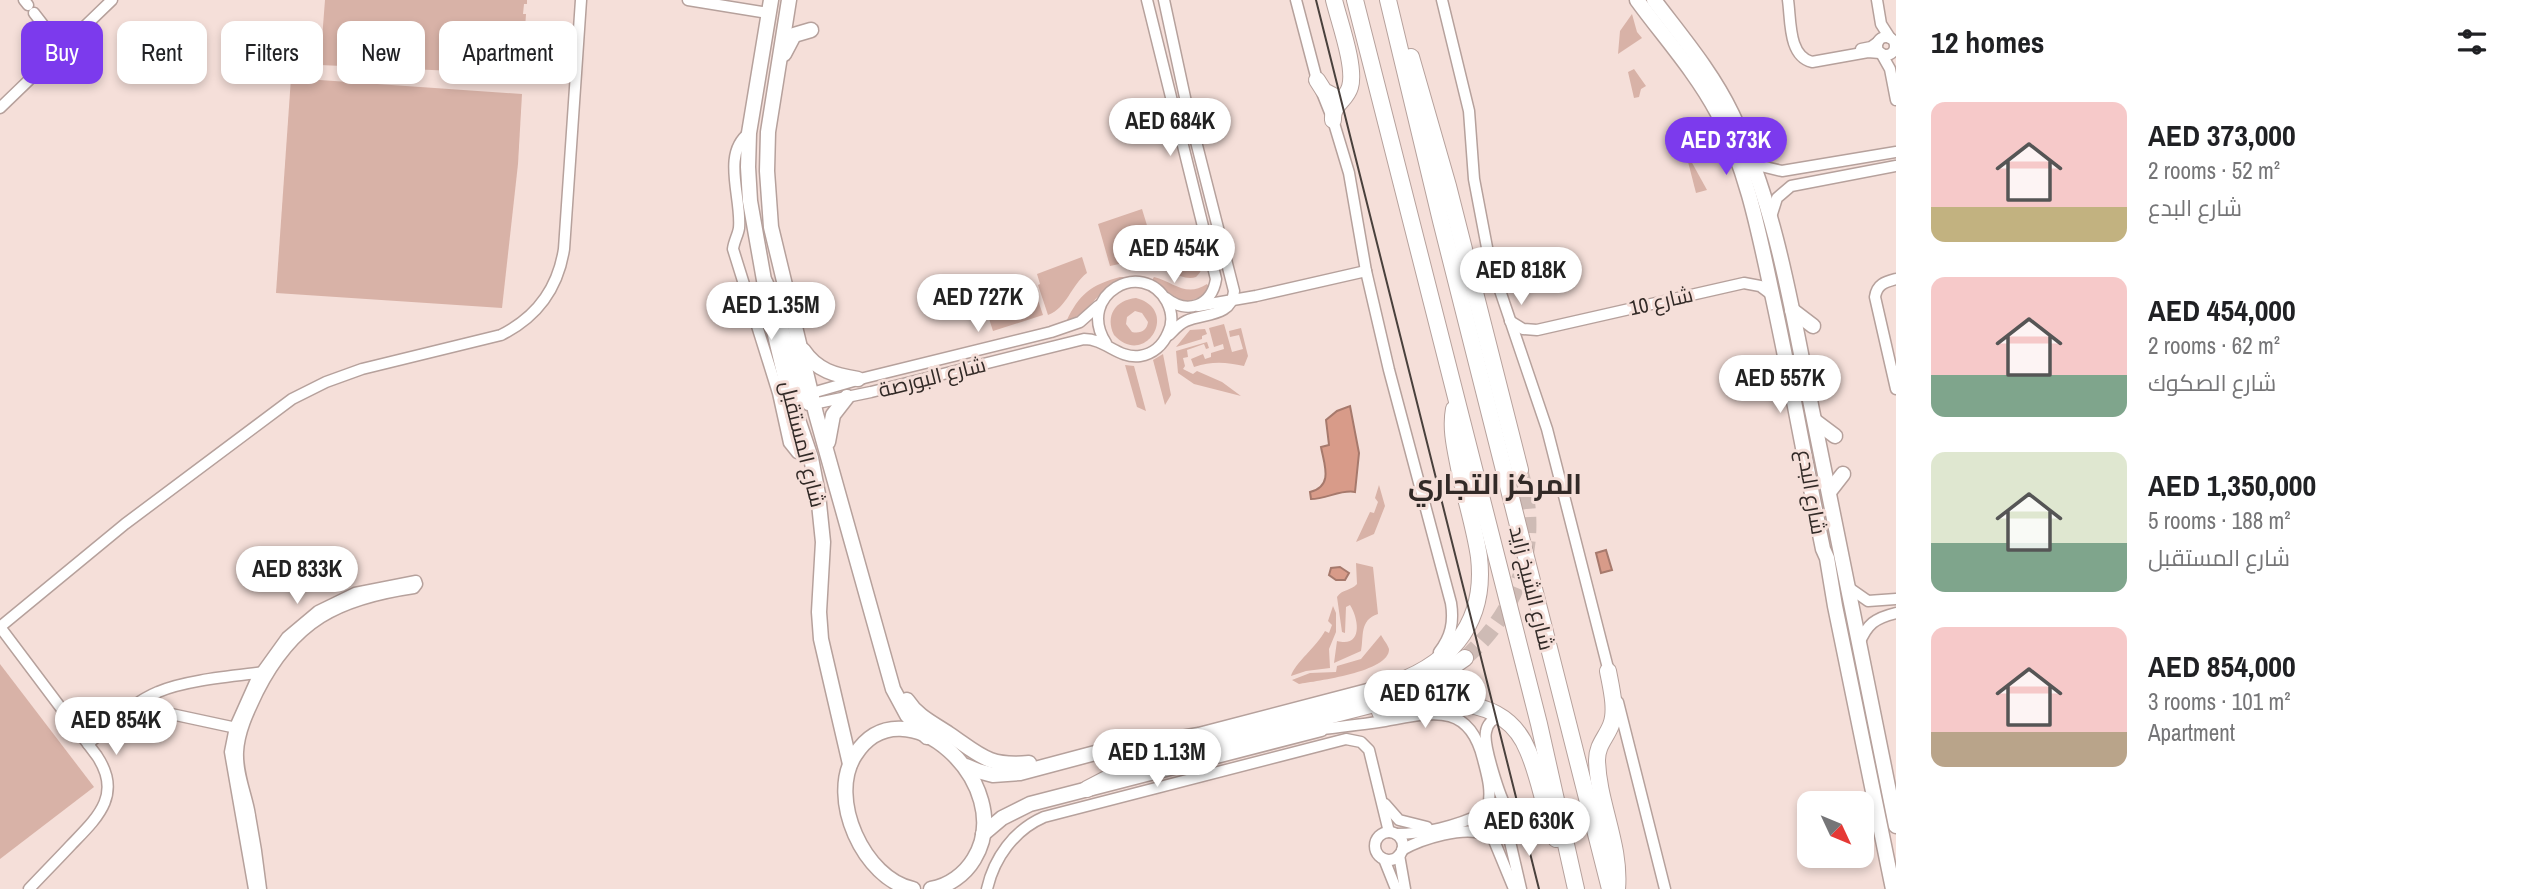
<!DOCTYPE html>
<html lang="en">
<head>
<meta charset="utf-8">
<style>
  :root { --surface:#fff; --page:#f2f2f2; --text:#202124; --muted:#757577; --accent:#7c3aed }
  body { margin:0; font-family:"Archivo Narrow",Cairo,sans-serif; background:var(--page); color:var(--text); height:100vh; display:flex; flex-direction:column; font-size:26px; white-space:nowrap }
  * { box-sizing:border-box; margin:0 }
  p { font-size:23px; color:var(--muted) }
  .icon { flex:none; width:38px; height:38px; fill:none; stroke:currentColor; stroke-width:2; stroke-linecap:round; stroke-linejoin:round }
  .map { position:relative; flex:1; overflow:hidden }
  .sheet { display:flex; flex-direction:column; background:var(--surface); width:630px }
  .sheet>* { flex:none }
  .guide { position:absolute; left:21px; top:21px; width:665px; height:63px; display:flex; gap:14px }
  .needle { width:46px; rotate:134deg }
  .controls { position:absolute; left:1797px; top:791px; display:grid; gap:14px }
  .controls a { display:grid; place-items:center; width:77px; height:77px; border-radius:14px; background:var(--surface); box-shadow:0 4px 10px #0003; font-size:35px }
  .price { position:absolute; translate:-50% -60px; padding:0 16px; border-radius:24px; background:#fff; color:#222; font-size:23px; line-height:46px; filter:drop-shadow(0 2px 4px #0008) }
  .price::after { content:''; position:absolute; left:50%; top:42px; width:21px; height:16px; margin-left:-10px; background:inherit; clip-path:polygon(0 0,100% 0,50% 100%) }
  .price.active { background:var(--accent); color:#fff }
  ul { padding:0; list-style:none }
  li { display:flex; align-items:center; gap:21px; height:175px; padding:0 35px }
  li span { display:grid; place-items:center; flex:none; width:196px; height:140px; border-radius:14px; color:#555 }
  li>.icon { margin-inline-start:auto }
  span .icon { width:84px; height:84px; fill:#fffc; stroke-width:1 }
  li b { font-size:30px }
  h2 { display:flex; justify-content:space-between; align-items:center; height:84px; padding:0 35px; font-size:30px }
  .tag { padding:0 24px; border-radius:14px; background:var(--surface); box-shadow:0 4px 10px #0003; font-size:24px; line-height:63px }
  .tag.active { background:var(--accent); color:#fff }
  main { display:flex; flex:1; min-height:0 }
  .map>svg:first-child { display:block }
  .green { fill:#d8b2a7; fill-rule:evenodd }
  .water { fill:#d89b89; stroke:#a6796c; stroke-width:2 }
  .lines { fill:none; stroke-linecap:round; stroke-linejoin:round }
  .highway-tunnel { stroke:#cebbb5; stroke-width:16; stroke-dasharray:16 8; stroke-linecap:butt }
  .minor-casing { stroke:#b6a19c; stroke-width:13 }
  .major-casing { stroke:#b6a19c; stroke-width:17 }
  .highway-casing { stroke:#b6a19c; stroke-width:18 }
  .minor { stroke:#fff; stroke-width:10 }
  .major { stroke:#fff; stroke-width:14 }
  .highway { stroke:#fff; stroke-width:16 }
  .rail { stroke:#49403c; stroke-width:2 }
  .labels { text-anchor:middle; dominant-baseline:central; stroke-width:6; stroke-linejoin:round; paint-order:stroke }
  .street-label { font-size:21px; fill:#322a27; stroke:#f5dfd9 }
  .district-label { font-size:28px; font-weight:bold; fill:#322a27; stroke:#f5dfd9 }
</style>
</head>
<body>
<main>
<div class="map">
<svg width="1896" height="889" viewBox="0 0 1896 889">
  <rect width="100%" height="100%" fill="#f5dfd9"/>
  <g class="green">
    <path d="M325,0H527V4H524L523,14H526L522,74L320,65Z"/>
    <path d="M1632,14L1637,32L1642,38L1618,54L1620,31Z"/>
    <path d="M1634,69L1646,86L1641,89L1639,97L1634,98L1628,72Z"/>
    <path d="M291,78L522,94L518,164L502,308L276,293Z"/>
    <path d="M1685,150L1707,190L1696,193Z"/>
    <path d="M1142,209L1153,245L1171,240L1173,244L1195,237L1197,245L1202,246C1204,257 1205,269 1196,277C1182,282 1164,266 1149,263C1136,260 1123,263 1110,266L1098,224Z"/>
    <path d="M1082,257L1087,273C1071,285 1067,308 1048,315L1038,285L1040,284L1037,274Z"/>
    <path d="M1120,277H1128C1100,283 1092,313 1066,322C1079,294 1091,285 1120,277Z"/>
    <path d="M1154,277C1174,282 1186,298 1207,284L1209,287L1203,296L1187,302L1179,300L1152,280Z"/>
    <path d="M1018,282L1022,292L1034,288L1043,315L993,331L981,294Z"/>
    <path d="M1136,298C1181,310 1145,369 1114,335C1105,316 1115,300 1136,298ZM1135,311L1142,313L1148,322C1147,330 1141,334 1132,332L1126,324L1127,317Z"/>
    <path d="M1224,324L1232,352L1243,349L1239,335L1230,337L1229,331L1241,328L1248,356L1244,366C1226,362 1212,361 1194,367L1191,359L1203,354L1205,359L1211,357V353L1224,349L1223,344L1214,347L1209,328Z"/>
    <path d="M1205,329L1207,334L1202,336V339L1176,347L1190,330Z"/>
    <path d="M1207,342L1209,348L1206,349L1204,344L1187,350L1188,357L1183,358L1185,366L1183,369L1193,374L1197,371L1222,382L1241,396L1194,384L1178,373L1176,351Z"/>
    <path d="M1163,354L1171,395L1165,405L1153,360Z"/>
    <path d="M1125,365L1134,366L1146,411L1137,407Z"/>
    <path d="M1379,485L1385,506L1374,534L1356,542L1370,512L1374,513L1378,502L1375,498Z"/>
    <path d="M1356,563L1373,567L1378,614C1359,620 1364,637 1361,651L1334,663L1337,641C1363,648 1359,619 1350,605L1346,607L1345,633L1342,632L1337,597C1342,589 1351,591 1357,584Z"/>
    <path d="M1333,606L1336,613V632L1329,649L1330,668L1306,671L1291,676C1294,664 1317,646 1325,631L1329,633L1332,625L1328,621Z"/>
    <path d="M1381,635C1383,639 1388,645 1389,649C1390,672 1316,681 1299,684L1292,680L1310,673L1336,672L1337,666L1361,659Z"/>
    <path d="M0,664L94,787L0,859Z"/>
  </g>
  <g class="water">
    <path d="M1350,406L1359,453L1355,492C1342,489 1326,499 1311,499L1310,492C1334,486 1324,464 1321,447L1329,445L1326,420L1337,411Z"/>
    <path d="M1606,550L1612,570L1601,573L1596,553Z"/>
    <path d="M1340,567L1349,573L1345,580H1336L1329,575L1331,568Z"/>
  </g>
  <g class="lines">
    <path class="highway-tunnel" d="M1465,658C1520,610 1542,541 1520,470"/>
    <g class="minor-casing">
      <g id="minor">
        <path d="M24,0L28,5"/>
        <path d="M688,0L768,13"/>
        <path d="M1147,0L1216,279C1212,306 1187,315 1166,298"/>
        <path d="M1164,0L1186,102L1234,291C1232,317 1205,313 1186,321C1179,324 1174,330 1169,335"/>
        <path d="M1296,0L1317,80L1333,120L1349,173L1366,271L1389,370L1451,603C1454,622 1451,637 1439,652"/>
        <path d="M1442,0L1469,111L1474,179L1489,258L1547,429L1610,676"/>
        <path d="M1788,0C1791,20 1788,56 1812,62L1868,52L1880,53"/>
        <path d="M1877,0L1881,24L1890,38"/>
        <path d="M34,13L61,48"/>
        <circle cx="1886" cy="46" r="9"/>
        <path d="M1861,49L1871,47L1878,42"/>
        <path d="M1881,53L1890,69L1896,100"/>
        <path d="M0,108L112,0"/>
        <path d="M749,133C721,154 742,198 739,228C738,235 734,241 733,249L778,393L789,443L797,453L811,458"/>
        <path d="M1752,155L1765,167L1782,171L1896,152"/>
        <path d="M1771,217L1777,198L1791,186L1896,166"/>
        <path d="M1896,279C1885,282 1877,284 1875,297L1896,389"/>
        <path d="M767,281L777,303L801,397L808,405L871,392L1084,339C1106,339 1118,359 1140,356C1153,354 1163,345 1168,333C1173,323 1172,312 1167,302C1143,257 1075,295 1106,343"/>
        <path d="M1198,306L1256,296L1366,271"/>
        <path d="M1510,321L1523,329L1537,330L1744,283L1760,286L1772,295"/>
        <path d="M805,395L864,378L1051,332L1080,322L1098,306"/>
        <path d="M1848,587L1868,601L1896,599"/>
        <path d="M0,627L125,524L292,399L326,382L362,369L501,335C537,317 558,288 564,249L581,0"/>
        <path d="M0,627L97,756C123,795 97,818 71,845C57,860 43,874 29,889"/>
        <path d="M1859,644C1867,624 1875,618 1896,613"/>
        <path d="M1618,702L1665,889"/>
        <path d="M134,706L241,729"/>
        <path d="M1501,716C1493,719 1487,723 1486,732C1483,744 1500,799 1508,810"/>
        <path d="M1321,729C1342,727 1364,724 1385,721C1431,713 1469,701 1483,759C1487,775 1492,790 1488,807"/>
        <path d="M88,744C110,726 131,703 158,692C185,680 234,676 265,672"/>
        <path d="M1385,804L1399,820L1427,827"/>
        <circle cx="1496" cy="821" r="16"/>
        <circle cx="1389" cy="846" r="14"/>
        <path d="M1508,833L1521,889"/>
        <path d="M1396,834C1423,834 1457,826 1481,814"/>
        <path d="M1493,838L1514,889"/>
        <path d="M1402,850C1421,839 1465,825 1486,835"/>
        <path d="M1399,855L1405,889"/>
        <path d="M1384,859L1396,889"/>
        <path d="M254,889L230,752L235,727L256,680L287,637L318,611L355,593L416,581L417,584L414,588C338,599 294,621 258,692C249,711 239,731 238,752C237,772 245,791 249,810C254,836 258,862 261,889"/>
        <path d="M987,889C994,858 1014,830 1044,817L1346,739L1361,742L1369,750L1389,832"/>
      </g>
    </g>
    <g class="major-casing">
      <g id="major">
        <path d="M771,0L749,133L748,167L750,201L770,314L788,390L811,458L818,494L823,542L819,612L821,639L850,764"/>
        <path d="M789,0L768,132L767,171L771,227L816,414L893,689L907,715L927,737"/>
        <path d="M1637,0C1664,37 1695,71 1717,112C1746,168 1758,228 1771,289C1790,375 1805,462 1823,549L1827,558L1835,606L1893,889"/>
        <path d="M1654,0C1682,37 1712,72 1732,114C1776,206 1792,310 1812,410C1841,549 1868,688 1896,826"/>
        <path d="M784,54L794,35L811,30"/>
        <path d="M1792,310L1813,326"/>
        <path d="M803,350C817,371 835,375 858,379"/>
        <path d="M1815,421L1835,436"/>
        <path d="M828,442L833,415L847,397"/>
        <path d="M1829,492L1843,474"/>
        <path d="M907,700C918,717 933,723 949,734C980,755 988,767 1029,763"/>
        <path d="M966,766L978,771L993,775L1020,773L1099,752L1199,735L1383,687"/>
        <path d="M983,834L1002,818L1030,804L1321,729"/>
        <path d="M913,889C864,879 827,798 855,755C903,679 1019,785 974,859C965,874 949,886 931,889"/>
      </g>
    </g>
    <g class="highway-casing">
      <g id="highway">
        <path d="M1355,0L1539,724L1576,889"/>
        <path d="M1388,0L1441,221L1610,889"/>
        <path d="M1411,57L1448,186L1520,470"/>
        <path d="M1317,80L1324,91L1341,100"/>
        <path d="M1333,120C1332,104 1346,101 1350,87C1356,67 1339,21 1334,0"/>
        <path d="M1608,671C1611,687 1617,710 1611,725C1606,738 1597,745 1597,760C1598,803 1621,845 1617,889"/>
        <path d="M1383,687C1446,668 1487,627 1479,557C1475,529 1466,501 1460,473C1456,451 1450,430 1454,409"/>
        <path d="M1380,712C1431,700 1504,690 1528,751C1540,779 1544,810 1556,839"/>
        <path d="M1087,789L1114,775L1149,762L1386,701L1429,683L1465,658"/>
      </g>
    </g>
    <use href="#minor" class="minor"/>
    <use href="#major" class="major"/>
    <use href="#highway" class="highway"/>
    <path class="rail" d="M1316,0L1539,889"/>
  </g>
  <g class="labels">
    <g class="street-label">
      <text transform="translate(1661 301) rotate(-13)">شارع 10</text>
      <text transform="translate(932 377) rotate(-14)">شارع البورصة</text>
      <text transform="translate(803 444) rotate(76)">شارع المستقبل</text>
      <text transform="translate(1812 492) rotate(80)">شارع البدع</text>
      <text transform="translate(1532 588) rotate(76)">شارع الشيخ زايد</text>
    </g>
    <g class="district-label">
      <text x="1495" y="484">المركز التجاري</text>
    </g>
  </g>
</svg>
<div class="controls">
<a><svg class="needle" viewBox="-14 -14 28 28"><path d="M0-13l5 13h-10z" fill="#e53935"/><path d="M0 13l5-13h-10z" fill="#757577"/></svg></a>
</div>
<b class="price" style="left:1170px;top:158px">AED 684K</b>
<b class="price active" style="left:1726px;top:177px">AED 373K</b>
<b class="price" style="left:1174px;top:285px">AED 454K</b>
<b class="price" style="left:1521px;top:307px">AED 818K</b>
<b class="price" style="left:978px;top:334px">AED 727K</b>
<b class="price" style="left:771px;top:342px">AED 1.35M</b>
<b class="price" style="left:1780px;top:415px">AED 557K</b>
<b class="price" style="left:297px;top:606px">AED 833K</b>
<b class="price" style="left:1425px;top:730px">AED 617K</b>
<b class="price" style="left:116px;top:757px">AED 854K</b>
<b class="price" style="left:1157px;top:789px">AED 1.13M</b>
<b class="price" style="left:1529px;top:858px">AED 630K</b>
<div class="guide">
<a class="tag active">Buy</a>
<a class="tag">Rent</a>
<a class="tag">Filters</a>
<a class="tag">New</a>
<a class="tag">Apartment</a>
</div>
</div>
<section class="sheet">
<h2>12 homes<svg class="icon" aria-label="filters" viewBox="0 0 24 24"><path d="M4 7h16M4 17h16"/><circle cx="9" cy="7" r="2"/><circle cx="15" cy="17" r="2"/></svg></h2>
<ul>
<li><span style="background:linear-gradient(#f6c9c9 75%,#c2b280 0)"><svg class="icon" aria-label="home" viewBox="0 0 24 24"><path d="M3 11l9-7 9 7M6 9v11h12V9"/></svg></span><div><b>AED 373,000</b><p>2 rooms · 52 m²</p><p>شارع البدع</p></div></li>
<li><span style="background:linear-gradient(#f6c9c9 70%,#7fa58c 0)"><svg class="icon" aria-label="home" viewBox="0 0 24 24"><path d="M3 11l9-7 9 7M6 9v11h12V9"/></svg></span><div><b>AED 454,000</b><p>2 rooms · 62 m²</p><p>شارع الصكوك</p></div></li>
<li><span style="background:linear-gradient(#dfe7d0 65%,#7fa58c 0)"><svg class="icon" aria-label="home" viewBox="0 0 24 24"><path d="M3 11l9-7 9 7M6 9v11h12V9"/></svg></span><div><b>AED 1,350,000</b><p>5 rooms · 188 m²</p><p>شارع المستقبل</p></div></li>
<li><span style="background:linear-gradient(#f6c9c9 75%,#b9a48a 0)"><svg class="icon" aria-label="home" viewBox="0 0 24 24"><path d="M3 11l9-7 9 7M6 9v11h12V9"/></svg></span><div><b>AED 854,000</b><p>3 rooms · 101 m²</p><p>Apartment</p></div></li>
</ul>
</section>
</main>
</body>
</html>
